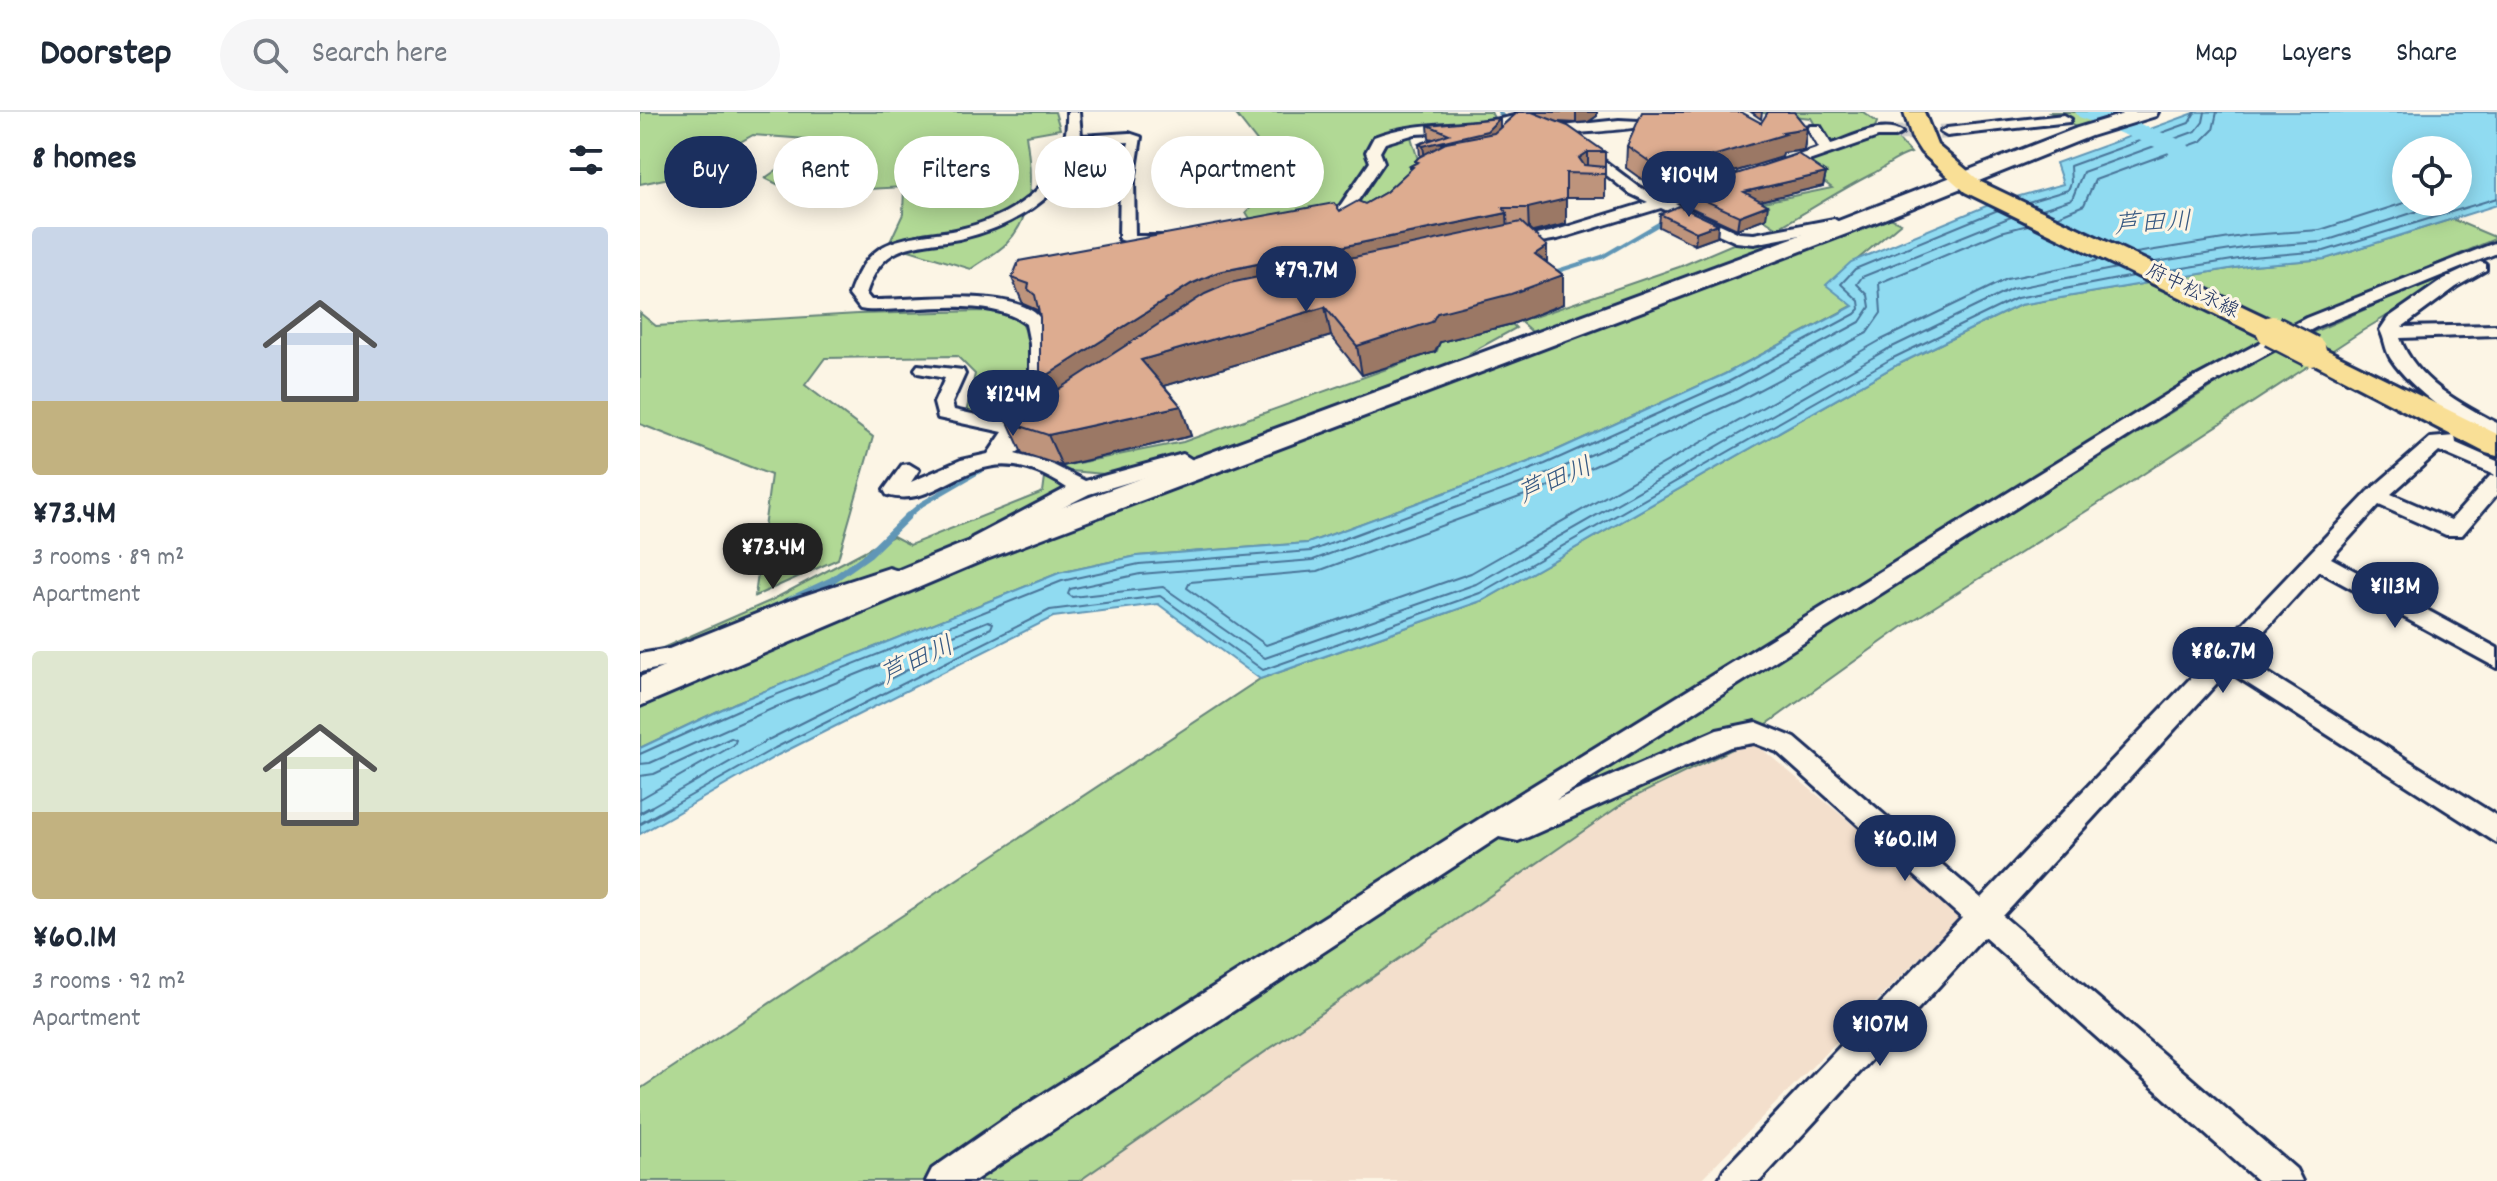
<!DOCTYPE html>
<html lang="en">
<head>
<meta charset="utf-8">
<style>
  :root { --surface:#fff; --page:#f6f6f7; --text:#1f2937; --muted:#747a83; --line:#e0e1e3; --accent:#1b2f5e }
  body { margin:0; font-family:Dekko,"Klee One",sans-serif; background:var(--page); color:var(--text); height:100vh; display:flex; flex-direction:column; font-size:30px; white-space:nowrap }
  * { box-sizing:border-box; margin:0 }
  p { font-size:26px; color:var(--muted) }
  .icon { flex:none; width:44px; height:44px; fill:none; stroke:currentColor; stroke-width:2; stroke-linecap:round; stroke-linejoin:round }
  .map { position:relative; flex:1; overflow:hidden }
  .details { display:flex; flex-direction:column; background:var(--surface); width:640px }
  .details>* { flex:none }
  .guide { position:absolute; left:24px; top:24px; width:760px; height:72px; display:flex; gap:16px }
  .tools { position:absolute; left:1752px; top:24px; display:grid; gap:16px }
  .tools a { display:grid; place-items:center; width:80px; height:80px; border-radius:50%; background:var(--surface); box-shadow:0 4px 20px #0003; font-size:40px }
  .price { position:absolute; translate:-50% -68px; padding:0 18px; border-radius:28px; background:var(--accent); color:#fff; font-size:26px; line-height:52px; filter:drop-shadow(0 2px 4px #0008) }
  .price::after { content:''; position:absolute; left:50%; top:48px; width:24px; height:18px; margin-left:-12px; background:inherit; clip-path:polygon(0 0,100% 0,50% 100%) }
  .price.current { background:#222; color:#fff }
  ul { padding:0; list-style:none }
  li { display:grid; align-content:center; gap:16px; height:424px; padding:0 32px }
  li span { display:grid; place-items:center; height:248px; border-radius:8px; color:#555 }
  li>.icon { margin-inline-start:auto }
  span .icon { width:144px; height:144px; fill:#fffc; stroke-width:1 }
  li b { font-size:34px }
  h2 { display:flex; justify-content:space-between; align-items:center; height:96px; padding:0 32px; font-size:34px }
  .chip { padding:0 28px; border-radius:36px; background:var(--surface); box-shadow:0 4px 20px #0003; font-size:28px; line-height:72px }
  .chip.current { background:var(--accent); color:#fff }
  header { display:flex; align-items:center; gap:48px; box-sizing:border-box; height:112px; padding:0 40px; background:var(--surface); border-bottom:2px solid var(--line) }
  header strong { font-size:38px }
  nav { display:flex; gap:44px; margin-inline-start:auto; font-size:28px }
  .search { width:560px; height:72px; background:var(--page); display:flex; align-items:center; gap:20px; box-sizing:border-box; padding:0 28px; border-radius:44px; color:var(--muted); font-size:30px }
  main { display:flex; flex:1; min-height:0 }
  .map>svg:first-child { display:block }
  .built { fill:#f3dfcc }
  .green { fill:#b1d995; stroke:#66847a; stroke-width:2 }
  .water { fill:#90dbf1; stroke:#6196b6; stroke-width:2; fill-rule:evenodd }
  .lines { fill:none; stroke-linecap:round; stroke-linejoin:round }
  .shore-far1 { stroke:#4a7499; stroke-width:2 }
  .shore { stroke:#4a7499; stroke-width:3 }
  .stream-far2 { stroke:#6196b6; stroke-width:4 }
  .stream-far1 { stroke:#6196b6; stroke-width:5 }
  .stream { stroke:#6196b6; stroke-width:7 }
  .river { fill:#90dbf1; fill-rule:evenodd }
  .street-tunnel { stroke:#cfcdca; stroke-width:15; stroke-dasharray:15 7; stroke-linecap:butt }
  .street-casing { stroke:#1b2f5e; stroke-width:6 }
  .secondary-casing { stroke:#1b2f5e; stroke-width:6 }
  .primary-casing { stroke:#1b2f5e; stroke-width:6 }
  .street { fill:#fcf5e5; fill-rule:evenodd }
  .secondary { fill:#fcf5e5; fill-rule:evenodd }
  .primary { fill:#f9df96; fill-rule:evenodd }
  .primary-bridge-casing { stroke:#1b2f5e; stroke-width:35; stroke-linecap:butt }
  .primary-bridge { stroke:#f9df96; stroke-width:30 }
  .wall { fill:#be947c; stroke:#1b2f5e; stroke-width:2 }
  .shaded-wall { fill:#9b7865; stroke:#1b2f5e; stroke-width:2 }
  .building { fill:#ddac90; stroke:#1b2f5e; stroke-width:2 }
  .labels { text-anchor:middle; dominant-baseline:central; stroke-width:6; stroke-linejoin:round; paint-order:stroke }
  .far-street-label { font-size:20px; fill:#1b2f5e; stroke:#fcf5e5 }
  .water-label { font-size:26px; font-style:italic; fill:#385a83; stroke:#fcf5e5 }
</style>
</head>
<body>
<header>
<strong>Doorstep</strong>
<div class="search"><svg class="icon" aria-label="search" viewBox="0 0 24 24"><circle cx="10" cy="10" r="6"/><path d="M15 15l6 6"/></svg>Search here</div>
<nav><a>Map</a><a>Layers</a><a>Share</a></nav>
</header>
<main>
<section class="details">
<h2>8 homes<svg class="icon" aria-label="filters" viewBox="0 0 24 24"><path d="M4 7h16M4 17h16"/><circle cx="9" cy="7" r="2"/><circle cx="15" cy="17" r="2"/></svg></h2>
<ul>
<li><span style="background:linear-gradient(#c9d6e8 70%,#c2b280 0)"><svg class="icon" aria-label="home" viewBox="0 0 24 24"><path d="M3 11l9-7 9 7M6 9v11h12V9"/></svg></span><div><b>¥73.4M</b><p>3 rooms · 89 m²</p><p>Apartment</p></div></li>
<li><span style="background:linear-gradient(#dfe7d0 65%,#c2b280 0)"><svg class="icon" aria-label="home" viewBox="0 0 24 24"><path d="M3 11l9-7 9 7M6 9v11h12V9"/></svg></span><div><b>¥60.1M</b><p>3 rooms · 92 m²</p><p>Apartment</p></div></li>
</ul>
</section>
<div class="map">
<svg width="1857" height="1069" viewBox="0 0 1857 1069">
  <rect width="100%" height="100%" fill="#fcf5e5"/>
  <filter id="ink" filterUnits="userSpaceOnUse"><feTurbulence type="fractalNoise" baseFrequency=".0125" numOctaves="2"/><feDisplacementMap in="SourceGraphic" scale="16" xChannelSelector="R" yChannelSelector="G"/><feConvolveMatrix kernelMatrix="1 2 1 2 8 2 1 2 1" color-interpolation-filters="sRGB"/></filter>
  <g filter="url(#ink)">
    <path class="built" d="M1111,628L1322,803L1059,1069H439L988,688Z"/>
    <g class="green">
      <path d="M0,0H415L420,17L386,23C392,61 395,102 367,131C357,141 342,149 331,157L249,132L263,102L264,75L155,81L125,66L167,37L166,27L113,23L39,64L0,72Z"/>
      <path d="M594,0H851L857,12L840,16L768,15L779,51L728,99L617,118L606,100L644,64Z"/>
      <path d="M1115,0H1223L1237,10L1233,20L1189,37L1171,6Z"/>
      <path d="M1410,0H1509L1444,20Z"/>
      <path d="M1239,24H1255L1271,41C1256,45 1246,55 1232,62C1200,78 1170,98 1138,116L1110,98L1067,111L1058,106L1098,92L1104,94L1192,76L1160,51Z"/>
      <path d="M1248,105L1261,111L1187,173L1214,193L1085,262L902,345L668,431L497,444L419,461L95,591L0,636V593L155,513Z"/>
      <path d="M1812,107L1857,126L1632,223L1464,321L858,696L284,1069H0V977L620,567L844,488L1255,254L1380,193L1612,153L1685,147Z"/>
      <path d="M1182,119L897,224L876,206H891L1039,155L1100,129Z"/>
      <path d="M1844,145L1722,219L1456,393L1261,516L1127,612L1111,628L988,688L439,1069H337L835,738L1624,242Z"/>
      <path d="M344,199L378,203L392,232V311L326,301L335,262L317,244L185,246L165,273L233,325L198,447L115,484L131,363L0,312V201L16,214L218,202Z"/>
      <path d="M872,212L876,216L830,241L822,258L589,337L539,349L557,357L28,546H0L130,489L253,424L270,433L403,380L405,365L442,377L527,352L464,362L408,357L543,330L797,239L800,230Z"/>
    </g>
    <path class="water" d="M1557,0H1857V93L1685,147L1612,153L1380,193L1255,254L844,488L620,567L518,492L413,505L138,643L0,722V636L95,591L419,461L497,444L668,431L902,345L1085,262L1213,194L1186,173L1211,150L1351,92L1423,72L1416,51ZM1766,38H1818V90H1766Z"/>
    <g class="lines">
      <g class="shore-far1">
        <path d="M1388,90L1428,78L1431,71L1430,54L1549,11L1555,0"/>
        <path d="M1402,97L1432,87L1443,60L1556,19L1563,10L1565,0"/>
        <path d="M1418,104L1444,93L1455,68L1562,29L1573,18L1577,0"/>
        <path d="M1371,105L1222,165L1217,172L1228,183L1230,195L1220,210L1093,279L910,361L673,448L500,462L430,477L428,482L432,485L523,475L625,546L836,472L1246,238L1372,177L1477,156"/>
        <path d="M1388,113L1361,120L1239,171L1241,201L1227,221L1098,289L915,372L678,459L550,470L547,476L626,533L831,461L1241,228L1367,167L1459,148"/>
        <path d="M1496,141L1609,123L1680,118L1767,90"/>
        <path d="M1515,150L1610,135L1682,130L1806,90"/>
        <path d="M1531,158L1611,145L1684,139L1857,86"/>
        <path d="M0,642L98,598L422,469L499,452L671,439L905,352L1088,270L1215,202L1220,197L1219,189L1201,172L1215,157L1358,98"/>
        <path d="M0,652L10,651L136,595L348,509L353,511L351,516L130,627L7,697"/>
        <path d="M0,664L14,662L91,626L96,628L94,633L0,687"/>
        <path d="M27,697L135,636L410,498L520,484L623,558L840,481L1251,247L1377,186L1493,164"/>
      </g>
      <g class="shore">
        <path d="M0,701L11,695"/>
        <path d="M0,712L30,695"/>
      </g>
      <g class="stream-far2">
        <path d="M859,0L864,6"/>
        <path d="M957,43L972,55"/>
        <path d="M911,161L962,145L1029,106"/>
      </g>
      <path class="stream-far1" d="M265,406L282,392L351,352"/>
      <path class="stream" d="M133,496L191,469L229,442L268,404"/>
      <path class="river" d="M1435,0H1469L1546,30L1561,50L1557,55H1539L1528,40L1439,5Z"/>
      <path class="street-tunnel" d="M1255,21L1307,20"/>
      <g class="street-casing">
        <g id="street">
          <path d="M427,0H439L441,24L489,21L501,25L494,69L495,124H524L532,129L530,132L503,136L479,127L480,69L489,30L439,33C426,86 369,116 319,127C297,131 272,131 253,142C238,151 231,167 226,182L231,188C266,189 386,172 403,211C415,239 409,280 410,310L413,314L375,342L409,351L445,369L543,342L567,357L557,363L540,355L449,382L340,438L332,436L329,431L332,426L427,376C335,314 306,401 247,383L244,378L262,353L269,352L279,358L271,370L321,348L348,342L363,320L298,306L294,291L305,266L278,261L275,257L278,253L323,258L325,262L312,291L314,298L382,313L384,318L390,314V232L386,212C348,183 273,200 226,198L220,197L209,183C215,166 223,148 239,137C261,123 290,123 316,118C377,105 430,67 427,0Z"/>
          <path d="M1475,0H1497L1504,4L1497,8Z"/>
          <path d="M1424,3L1431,7L1429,10L1307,24L1300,20L1307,16Z"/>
          <path d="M874,4L881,8L879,11L842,19L775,22L745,31L740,40L744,50L710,100L678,109L670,104L700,94L730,50L726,40L734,25C779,7 828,16 874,4Z"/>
          <path d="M979,8L999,9L1006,13C998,18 929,21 913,23L906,19L913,15Z"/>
          <path d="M1170,14H1180L1191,32C1210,26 1243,8 1262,21L1255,25H1238L1140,59H1130V53L1179,36L1168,17Z"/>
          <path d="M939,30L999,75L1023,86L1073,71L1078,72V78L1035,91L1099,121L1114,122L1194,107L1209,116L1201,121L1192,117L1114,132L1096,130L1021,96L918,127L860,137V131L910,120L1008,90L989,81L934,37V31Z"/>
          <path d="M1857,130V141L1678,214L1566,275L916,688L1077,618L1116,610L1155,626L1341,786L1729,379L1790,326L1815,324L1816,331L1857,349V382L1822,423H1806L1739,393L1691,446L1857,536V556L1679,459L1601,544L1857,704V731L1588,559L1363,804L1656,1057L1662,1069H1618L1344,825L1120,1069H1078L1084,1057L1322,806L1137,640L1114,631L1090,635L888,725L878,729L859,725L334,1069H286L292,1057L367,1005L844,704L1552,267L1666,206ZM1799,339L1855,363L1850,364L1811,408L1751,382Z"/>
          <path d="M1840,150L1846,152V158L1816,175L1762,215L1857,213V223L1760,226C1775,268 1820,292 1857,311V325C1822,316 1771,277 1751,247C1745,238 1745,227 1740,218L1748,206L1804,167Z"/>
          <path d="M249,456L268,462L271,468L268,474L260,476L249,472L167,500L41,552L0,560V542L29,537L151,488Z"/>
        </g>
      </g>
      <g class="secondary-casing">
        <path id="secondary" d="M1490,0H1518L1516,4L1451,24L1209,121L339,450L0,594V565L317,434L1193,111L1437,16Z"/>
      </g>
      <g class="primary-casing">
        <g id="primary">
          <path d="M1264,0H1284L1297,33L1341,70L1642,213L1646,219L1642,225L1632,227L1622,225L1325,80L1281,40L1272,26Z"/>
          <path d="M1671,230L1857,322V344L1846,341L1661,245L1657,239L1661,233Z"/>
        </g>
      </g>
      <use href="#street" class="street"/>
      <use href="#secondary" class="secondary"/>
      <use href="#primary" class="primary"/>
      <g class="primary-bridge-casing">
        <path id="primary-bridge" d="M1632,219L1671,239"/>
      </g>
      <use href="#primary-bridge" class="primary-bridge"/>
    </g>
    <g class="wall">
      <path d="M873,0H957V4L948,10L936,11L918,10L965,40V86H926V112L892,121L907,151L923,163V192L872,212L800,230L795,240L722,263L691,224L524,274L541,294L551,324L422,354L382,341L368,310L407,285L400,204L397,198L383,192L372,166L700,99L725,92L746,80L770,58V54L776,51L775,49L780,45L779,32L793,27L789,26L788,13L860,6V16L876,1Z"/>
      <path d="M1111,0H1122L1121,7Z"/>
      <path d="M1121,11L1167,16L1164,38L1143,41L1142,45L1022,82L986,56L987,34Z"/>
      <path d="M1186,61L1183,74L1119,89L1126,106L1097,117L1043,92L1044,79Z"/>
      <path d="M1020,102L1078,112L1077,125L1055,133L1019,115Z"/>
    </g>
    <g class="shaded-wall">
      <path d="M936,0H957V4L948,10L936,11Z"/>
      <path d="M860,6V18L847,31L804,32L801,31L802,42L785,47L783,34Z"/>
      <path d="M1167,16L1164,38L1143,41L1142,45L1022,82L1023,59L1142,20Z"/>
      <path d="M948,40V61L939,46Z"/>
      <path d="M926,61V112L889,121L888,96Z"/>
      <path d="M1186,61L1183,74L1102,93L1104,80Z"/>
      <path d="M1128,93L1126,106L1097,117L1099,104Z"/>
      <path d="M867,101L868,126L585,186L412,295L400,268L551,172L578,160Z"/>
      <path d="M1078,112L1077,125L1055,133L1056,120Z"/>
      <path d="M907,134V163L895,142Z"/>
      <path d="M923,163V192L872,212L800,230L795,240L722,263L717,234L797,201Z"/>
      <path d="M685,195L691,224L511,278L501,248Z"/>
      <path d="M541,294L551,324L422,354L408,323Z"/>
    </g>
    <g class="building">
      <path d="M878,0H892L928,14L965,40H948L939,46L944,53L965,55V62L926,61V87L888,96H863L867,101L578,160L551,172L400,268V205L395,183L388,177L389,172L372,166L379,149L694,91L700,99L718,89L725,92L746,80L773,55L770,54L778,50L775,49L779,45L804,32L801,31L854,21Z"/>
      <path d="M1002,0H1101L1121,11L1128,0H1154L1167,16L1142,20L1146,22L1023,59L987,34Z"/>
      <path d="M860,6L847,19L783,34L779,32L809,22L788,13Z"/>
      <path d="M1158,42L1186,61L1104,80L1128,93L1099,104L1044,79Z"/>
      <path d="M1039,94L1078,112L1056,120L1020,102Z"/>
      <path d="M881,110L907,134L895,142L923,163L871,182L797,201L792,210L717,234L685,195L501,248L541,294L408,323L368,310L565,182L590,171Z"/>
    </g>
  </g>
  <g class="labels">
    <g class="far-street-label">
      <text transform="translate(1552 180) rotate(26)">府中松永線</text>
    </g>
    <g class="water-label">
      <text transform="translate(1513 113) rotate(-3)">芦田川</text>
      <text transform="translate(916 370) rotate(-23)">芦田川</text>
      <text transform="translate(278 550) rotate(-25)">芦田川</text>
    </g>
  </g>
</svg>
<div class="tools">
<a><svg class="icon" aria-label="locate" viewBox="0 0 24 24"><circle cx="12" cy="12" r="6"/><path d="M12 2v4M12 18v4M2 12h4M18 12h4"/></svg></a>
</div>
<b class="price" style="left:1049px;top:107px">¥104M</b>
<b class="price" style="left:666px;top:202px">¥79.7M</b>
<b class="price" style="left:373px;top:326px">¥124M</b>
<b class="price current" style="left:133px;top:479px">¥73.4M</b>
<b class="price" style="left:1755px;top:518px">¥113M</b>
<b class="price" style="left:1583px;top:583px">¥86.7M</b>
<b class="price" style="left:1265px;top:771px">¥60.1M</b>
<b class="price" style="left:1240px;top:956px">¥107M</b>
<div class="guide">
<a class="chip current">Buy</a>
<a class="chip">Rent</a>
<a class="chip">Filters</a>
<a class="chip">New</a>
<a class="chip">Apartment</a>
</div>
</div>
</main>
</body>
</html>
